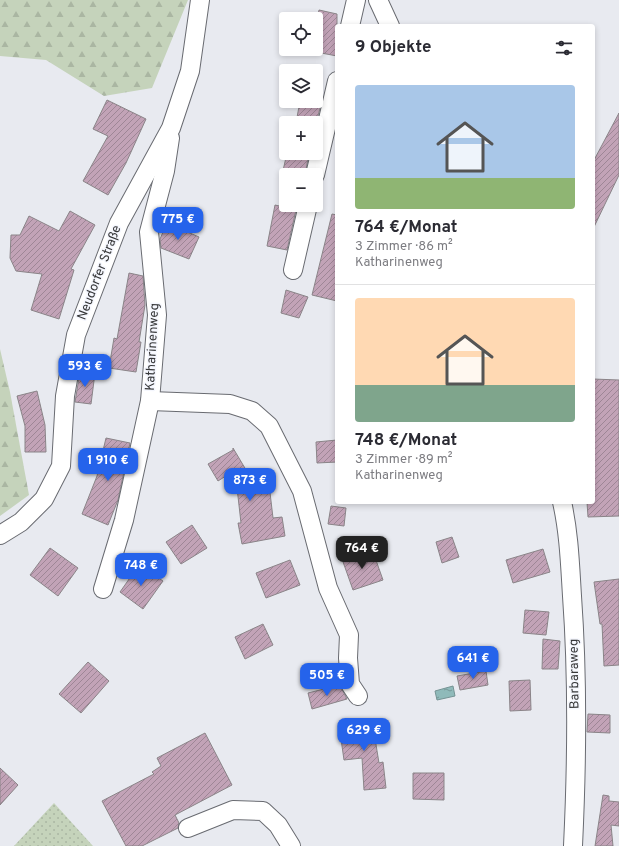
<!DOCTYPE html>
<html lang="de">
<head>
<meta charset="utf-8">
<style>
  :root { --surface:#fff; --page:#f2f2f3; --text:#2b2b33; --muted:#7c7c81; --line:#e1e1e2; --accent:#2563eb }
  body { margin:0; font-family:Overpass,sans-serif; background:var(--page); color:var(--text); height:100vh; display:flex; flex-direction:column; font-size:15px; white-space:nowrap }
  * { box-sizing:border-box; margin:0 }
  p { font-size:13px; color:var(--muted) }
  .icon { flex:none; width:22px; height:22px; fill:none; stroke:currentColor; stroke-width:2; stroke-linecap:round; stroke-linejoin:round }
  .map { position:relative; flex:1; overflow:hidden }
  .side { position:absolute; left:335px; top:24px; width:260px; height:480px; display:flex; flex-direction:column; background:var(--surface); border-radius:4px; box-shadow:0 2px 6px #0003 }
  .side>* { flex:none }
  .fabs { position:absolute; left:279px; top:12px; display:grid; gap:8px }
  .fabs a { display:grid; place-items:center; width:44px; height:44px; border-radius:4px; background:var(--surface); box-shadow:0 2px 6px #0003; font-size:20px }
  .price { position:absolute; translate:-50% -34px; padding:0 9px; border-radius:8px; background:var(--accent); color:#fff; font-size:13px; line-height:26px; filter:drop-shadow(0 1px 2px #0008) }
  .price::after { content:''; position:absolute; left:50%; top:24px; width:12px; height:9px; margin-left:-6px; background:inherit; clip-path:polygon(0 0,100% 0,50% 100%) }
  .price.active { background:#222; color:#fff }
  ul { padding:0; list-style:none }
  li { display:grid; align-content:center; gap:8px; height:212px; padding:0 20px }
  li+li { border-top:1px solid var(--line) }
  li span { display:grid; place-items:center; height:124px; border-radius:4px; color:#555 }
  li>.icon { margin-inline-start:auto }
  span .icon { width:72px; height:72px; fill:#fffc; stroke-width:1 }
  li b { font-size:17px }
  h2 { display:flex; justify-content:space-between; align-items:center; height:48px; padding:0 20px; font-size:17px }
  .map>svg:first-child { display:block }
  .grass { fill:url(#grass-dots) }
  .forest { fill:url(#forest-firs) }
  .water { fill:url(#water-ripples); stroke:#759394 }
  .building { fill:url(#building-hatch); stroke:#8a8488 }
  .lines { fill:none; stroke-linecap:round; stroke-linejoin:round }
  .street-casing { stroke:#696b71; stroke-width:20 }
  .street { stroke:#fff; stroke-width:18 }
  .labels { text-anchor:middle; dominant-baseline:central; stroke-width:3; stroke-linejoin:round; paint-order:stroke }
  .street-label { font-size:13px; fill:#37383a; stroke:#f5f7fe }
</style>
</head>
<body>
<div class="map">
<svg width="619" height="846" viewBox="0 0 619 846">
  <defs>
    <pattern id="grass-dots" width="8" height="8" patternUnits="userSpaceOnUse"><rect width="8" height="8" fill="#c5d3bb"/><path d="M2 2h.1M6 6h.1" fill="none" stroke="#aab6a2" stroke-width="1.8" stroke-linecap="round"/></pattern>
    <pattern id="forest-firs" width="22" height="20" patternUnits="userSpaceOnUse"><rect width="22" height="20" fill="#c5d3bb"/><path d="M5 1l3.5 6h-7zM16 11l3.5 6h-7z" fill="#aab6a2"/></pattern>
    <pattern id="water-ripples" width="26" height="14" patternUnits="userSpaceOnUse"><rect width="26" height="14" fill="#8fbaba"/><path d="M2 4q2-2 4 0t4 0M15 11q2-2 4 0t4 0" fill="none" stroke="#769898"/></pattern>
    <pattern id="building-hatch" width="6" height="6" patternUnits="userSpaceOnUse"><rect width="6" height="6" fill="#c2a3b7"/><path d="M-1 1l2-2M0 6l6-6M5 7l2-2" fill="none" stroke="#9e8696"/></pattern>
  </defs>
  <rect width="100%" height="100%" fill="#e8eaf0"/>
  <path class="grass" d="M54,803L93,846H14Z"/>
  <g class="forest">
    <path d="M0,0H188L152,88L104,96L46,60L0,56Z"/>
    <path d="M0,349L10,392L29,495L0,516Z"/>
  </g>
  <path class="water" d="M453,686L455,696L437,700L435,691Z"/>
  <g class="building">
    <path d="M319,10L337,14V56L316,52V25Z"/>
    <path d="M107,100L146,119L126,163L108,195L83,181L108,136L93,129Z"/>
    <path d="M300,101H322L316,123H296Z"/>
    <path d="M619,113V175L593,229V162Z"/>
    <path d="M287,153H309L305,175H282Z"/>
    <path d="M275,205L296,210L287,250L267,246Z"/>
    <path d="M70,211L95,225L71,269L74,270L59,319L31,310L42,274L16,271L10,258L11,235H20L29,216L59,231Z"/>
    <path d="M332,214L337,215V301L312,295Z"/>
    <path d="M167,223L199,237L189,259L161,248L160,239Z"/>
    <path d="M129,273L143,276L145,305L139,342H141L136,372L109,368L114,338L117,339Z"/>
    <path d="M286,290L308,297L299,318L281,313Z"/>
    <path d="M80,372L95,373L91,404L75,402Z"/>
    <path d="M593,379L619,380V516L588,517L587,502H593Z"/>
    <path d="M37,391L45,425L46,452H25V426L17,396Z"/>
    <path d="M106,438L130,443L118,500L108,525L82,514L97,476Z"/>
    <path d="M337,440V462L317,463L316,442Z"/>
    <path d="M233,448L255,485L269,484L273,518L282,517L285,536L242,544L238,523H241L235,470L218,481L208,464L233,450Z"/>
    <path d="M331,506L346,508L344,526L328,524Z"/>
    <path d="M192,525L207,548L181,564L166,542Z"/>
    <path d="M452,537L459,557L442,563L436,542Z"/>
    <path d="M50,548L78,568L58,596L30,575Z"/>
    <path d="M372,549L383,580L353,590L342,559Z"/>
    <path d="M543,549L550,572L513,583L506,560Z"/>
    <path d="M290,560L300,585L266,598L256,573Z"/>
    <path d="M139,565L163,581L143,609L120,592Z"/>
    <path d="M619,579V665L604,666L602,624H600L594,582Z"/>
    <path d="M525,610L549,612L546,635L523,633Z"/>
    <path d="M263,624L273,645L245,659L235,637Z"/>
    <path d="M543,639L560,641L558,669H542Z"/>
    <path d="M88,662L109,681L81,713L59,694Z"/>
    <path d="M486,671L488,685L460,690L457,676Z"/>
    <path d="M530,680L531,710L510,711L509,681Z"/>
    <path d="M340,685L347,699L312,709L308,693Z"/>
    <path d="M588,714L610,715V733L587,732Z"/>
    <path d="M372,720L379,763L383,762L386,788L364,790L362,758L344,760L339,725Z"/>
    <path d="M205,733L232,785L175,815L179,823L178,828L142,846H126L102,801L154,774L152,772L161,766L157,758Z"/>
    <path d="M0,768L18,785L0,805Z"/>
    <path d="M413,773H444V800L413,799Z"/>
    <path d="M603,795L609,796V801L619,802V826L611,825L613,846H595Z"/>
  </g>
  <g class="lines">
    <g class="street-casing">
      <g id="street">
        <path d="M378,0L390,26"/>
        <path d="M350,26L356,0"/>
        <path d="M315,175L337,81"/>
        <path d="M293,270L308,205"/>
        <path d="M150,401L230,404L252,411L269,426L302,491L328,588L349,635L348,658L350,684L358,696"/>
        <path d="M562,502C569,533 570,564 572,596C578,679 577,763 573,846"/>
        <path d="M0,535L21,522L44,499L61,466L65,396L76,335L119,223L171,128L190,71L200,0"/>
        <path d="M103,589L124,520L150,401L157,315L149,232L165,171L170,138"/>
        <path d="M188,828L233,810L263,811L278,825L291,846"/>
      </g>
    </g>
    <use href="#street" class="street"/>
  </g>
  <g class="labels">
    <g class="street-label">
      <text transform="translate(100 273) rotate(-69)">Neudorfer Straße</text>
      <text transform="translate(153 347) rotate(-87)">Katharinenweg</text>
      <text transform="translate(575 674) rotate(-91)">Barbaraweg</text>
    </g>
  </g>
</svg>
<div class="fabs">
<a><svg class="icon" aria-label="locate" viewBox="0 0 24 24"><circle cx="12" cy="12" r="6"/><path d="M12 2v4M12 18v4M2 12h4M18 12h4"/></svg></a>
<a><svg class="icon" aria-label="layers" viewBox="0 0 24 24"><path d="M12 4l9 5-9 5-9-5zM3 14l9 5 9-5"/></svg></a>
<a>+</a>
<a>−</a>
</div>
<b class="price" style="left:178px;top:241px">775 €</b>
<b class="price" style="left:85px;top:388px">593 €</b>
<b class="price" style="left:108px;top:482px">1 910 €</b>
<b class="price" style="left:250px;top:502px">873 €</b>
<b class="price active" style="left:362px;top:570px">764 €</b>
<b class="price" style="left:141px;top:587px">748 €</b>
<b class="price" style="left:473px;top:680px">641 €</b>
<b class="price" style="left:327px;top:697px">505 €</b>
<b class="price" style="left:364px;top:752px">629 €</b>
<section class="side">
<h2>9 Objekte<svg class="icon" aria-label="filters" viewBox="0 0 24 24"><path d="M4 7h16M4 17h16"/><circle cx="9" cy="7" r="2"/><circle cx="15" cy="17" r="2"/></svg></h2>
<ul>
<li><span style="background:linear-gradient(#a9c7e8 75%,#8fb573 0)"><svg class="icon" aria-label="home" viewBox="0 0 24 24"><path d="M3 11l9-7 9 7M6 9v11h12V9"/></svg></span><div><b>764 €/Monat</b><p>3 Zimmer · 86 m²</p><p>Katharinenweg</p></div></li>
<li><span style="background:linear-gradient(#ffd9b3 70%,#7fa58c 0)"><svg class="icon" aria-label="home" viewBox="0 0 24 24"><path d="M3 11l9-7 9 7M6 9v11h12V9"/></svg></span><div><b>748 €/Monat</b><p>3 Zimmer · 89 m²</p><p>Katharinenweg</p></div></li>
</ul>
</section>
</div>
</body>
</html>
